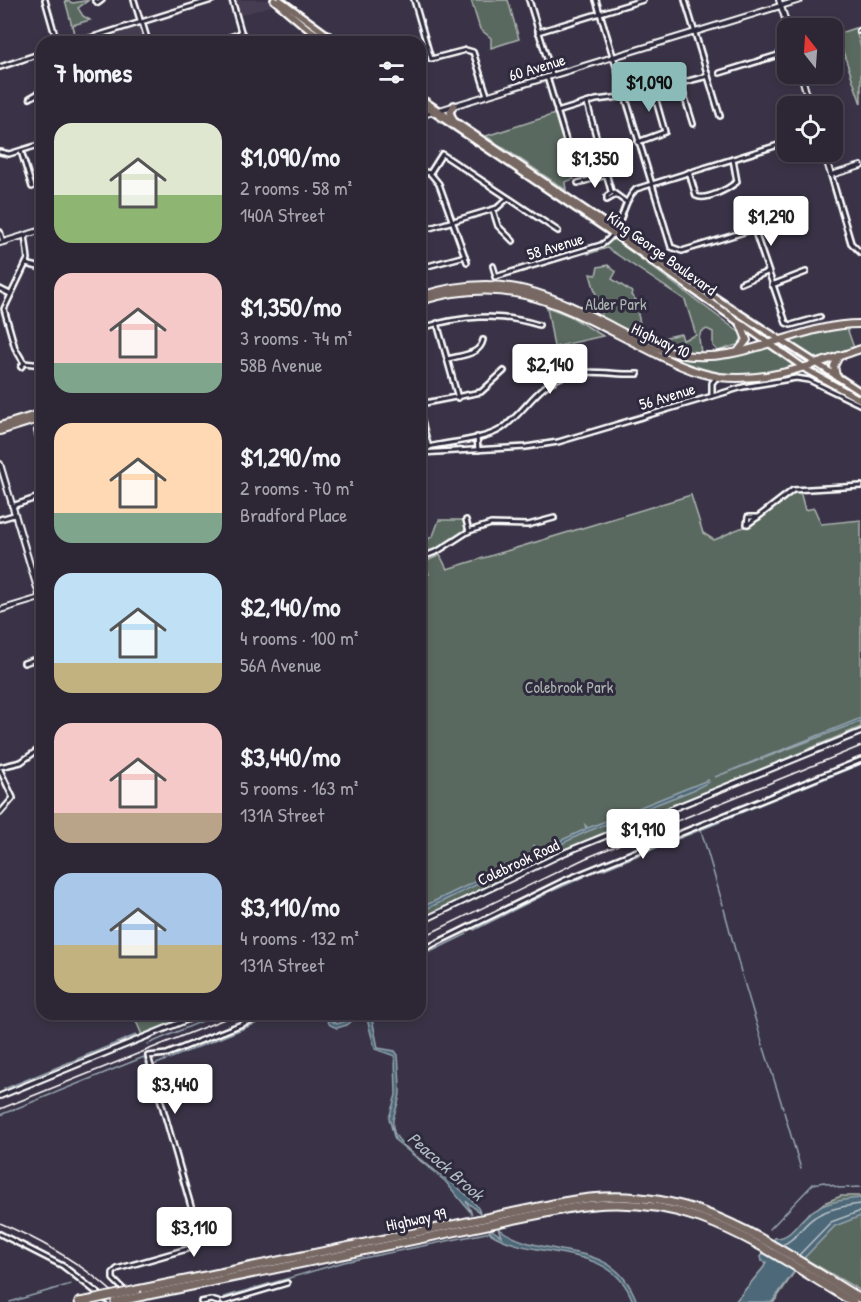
<!DOCTYPE html>
<html lang="en">
<head>
<meta charset="utf-8">
<style>
  :root { --surface:#2c2635; --page:#342e3d; --text:#f1f3f6; --muted:#a6a5ad; --line:#484350; --accent:#8bbbb9 }
  body { margin:0; font-family:"Patrick Hand",sans-serif; background:var(--page); color:var(--text); height:100vh; display:flex; flex-direction:column; font-size:22px; white-space:nowrap }
  * { box-sizing:border-box; margin:0 }
  p { font-size:20px; color:var(--muted) }
  .icon { flex:none; width:33px; height:33px; fill:none; stroke:currentColor; stroke-width:2; stroke-linecap:round; stroke-linejoin:round }
  .map { position:relative; flex:1; overflow:hidden }
  .details { position:absolute; left:36px; top:36px; width:390px; height:984px; display:flex; flex-direction:column; background:var(--surface); border-radius:18px; box-shadow:0 3px 9px #0003,0 0 0 2px var(--line) }
  .details>* { flex:none }
  .needle { width:39px; rotate:343deg }
  .controls { position:absolute; left:777px; top:18px; display:grid; gap:12px }
  .controls a { display:grid; place-items:center; width:66px; height:66px; border-radius:12px; background:var(--surface); box-shadow:0 3px 9px #0003,0 0 0 2px var(--line); font-size:30px }
  .price { position:absolute; translate:-50% -51px; padding:0 14px; border-radius:6px; background:#fff; color:#222; font-size:20px; line-height:39px; filter:drop-shadow(0 2px 3px #0008) }
  .price::after { content:''; position:absolute; left:50%; top:36px; width:18px; height:14px; margin-left:-9px; background:inherit; clip-path:polygon(0 0,100% 0,50% 100%) }
  .price.active { background:var(--accent); color:#111 }
  ul { padding:0; list-style:none }
  li { display:flex; align-items:center; gap:18px; height:150px; padding:0 18px }
  li span { display:grid; place-items:center; flex:none; width:168px; height:120px; border-radius:18px; color:#555 }
  li>.icon { margin-inline-start:auto }
  span .icon { width:72px; height:72px; fill:#fffc; stroke-width:1 }
  li b { font-size:26px }
  h2 { display:flex; justify-content:space-between; align-items:center; height:72px; padding:0 18px; font-size:26px }
  .map>svg:first-child { display:block }
  .built { fill:#473e53 }
  .green { fill:#5a6960; stroke:#acb4b0; stroke-width:1.5 }
  .water { fill:#4e6778; stroke:#95a4ae; stroke-width:1.5 }
  .lines { fill:none; stroke-linecap:round; stroke-linejoin:round }
  .shore { stroke:#b8c2c9; stroke-width:1.5 }
  .stream { stroke:#95a4ae; stroke-width:1.5 }
  .minor-casing { stroke:#fff; stroke-width:8 }
  .tertiary-casing { stroke:#fff; stroke-width:8 }
  .primary-casing { stroke:#fff; stroke-width:10 }
  .trunk-casing { stroke:#fff; stroke-width:10 }
  .motorway-casing { stroke:#fff; stroke-width:11 }
  .minor { stroke:#2f2a3d; stroke-width:3 }
  .tertiary { stroke:#2f2a3d; stroke-width:4 }
  .primary { stroke:#776864; stroke-width:5 }
  .trunk { stroke:#776864; stroke-width:6 }
  .motorway { stroke:#776864; stroke-width:7 }
  .rail { stroke:#fff; stroke-width:1.5 }
  .motorway-bridge-casing { stroke:#fff; stroke-width:11; stroke-linecap:butt }
  .motorway-bridge { stroke:#776864; stroke-width:7 }
  .labels { text-anchor:middle; dominant-baseline:central; stroke-width:6; stroke-linejoin:round; paint-order:stroke }
  .street-label { font-size:16px; fill:#fff; stroke:#2f2a3d }
  .park-label { font-size:16px; fill:#acb4b0; stroke:#2f2a3d }
  .water-label { font-size:18px; font-style:italic; fill:#afbbc2; stroke:#2f2a3d }
</style>
</head>
<body>
<div class="map">
<svg width="861" height="1302" viewBox="0 0 861 1302">
  <rect width="100%" height="100%" fill="#3a3347"/>
  <filter id="ink" filterUnits="userSpaceOnUse"><feTurbulence type="fractalNoise" baseFrequency=".0167" numOctaves="2"/><feDisplacementMap in="SourceGraphic" scale="12" xChannelSelector="R" yChannelSelector="G"/><feConvolveMatrix kernelMatrix="1 2 1 2 8 2 1 2 1" color-interpolation-filters="sRGB"/></filter>
  <g filter="url(#ink)">
    <g class="built">
      <path d="M233,0H270L274,5L238,16Z"/>
      <path d="M140,27L145,42H104L103,39Z"/>
    </g>
    <g class="green">
      <path d="M65,0L73,3L89,0L78,8L83,16L90,20L73,25L76,41Z"/>
      <path d="M471,0H508L519,39L491,48V38L480,29Z"/>
      <path d="M855,28L861,47V104L837,34Z"/>
      <path d="M555,114L574,179L565,182L566,190L486,136Z"/>
      <path d="M613,238L739,332L742,335L740,344L718,351L713,346V332L707,329L701,332L699,338L701,353C666,354 634,334 603,319L590,274L596,275L598,267L608,265L616,272L612,279L632,292L631,295L642,306L637,310L642,332L650,331L658,339L681,334L683,340L696,335L685,300L607,248L588,254V252L603,247Z"/>
      <path d="M547,307L570,316L603,336L554,347Z"/>
      <path d="M847,328L854,348L818,360L788,342L820,332Z"/>
      <path d="M766,346L794,365C745,386 696,370 650,348L696,358Z"/>
      <path d="M796,491H800L805,510L814,508L821,524L861,520V727L532,865L420,919V577L429,574L425,562L440,555L447,569L691,495L703,533L714,540C726,536 738,526 751,526L779,499Z"/>
      <path d="M439,520H464L469,530L425,556L428,539L433,536Z"/>
      <path d="M133,1014H193L142,1035Z"/>
      <path d="M841,1196H861V1291L804,1258L774,1302H735L764,1267L766,1262L762,1261L761,1256L775,1238L782,1239L789,1236L800,1222L824,1203Z"/>
    </g>
    <g class="water">
      <path d="M861,718V721L715,777Z"/>
      <path d="M708,780L709,782L693,790L586,832L420,912V908L535,853L534,845L538,851L586,829L585,825L588,828Z"/>
      <path d="M323,1014H327L331,1021L337,1024L346,1021L353,1014H367L373,1023L378,1048L395,1051L398,1055C399,1067 400,1080 400,1092C400,1106 389,1117 394,1132C403,1156 476,1191 480,1213L466,1201L472,1214L445,1181L395,1140L389,1118L396,1095L395,1056L375,1049L367,1019L359,1015L347,1025L337,1028L330,1025Z"/>
      <path d="M861,1198V1216L835,1226L804,1258L772,1302H735L764,1267L766,1262L762,1261L761,1256L775,1238C792,1239 798,1220 811,1212C825,1202 845,1199 861,1198Z"/>
      <path d="M489,1228L501,1236L498,1228C544,1263 613,1234 637,1302H633C612,1240 535,1262 490,1233Z"/>
    </g>
    <g class="lines">
      <g class="shore">
        <path d="M782,1245C796,1240 802,1225 815,1217C828,1208 846,1206 861,1204"/>
        <path d="M799,1255L831,1222L861,1211"/>
      </g>
      <g class="stream">
        <path d="M728,818L861,764"/>
        <path d="M701,830L723,905"/>
        <path d="M670,842L720,822"/>
        <path d="M602,870L663,845"/>
        <path d="M552,891L584,877"/>
        <path d="M724,909L741,972"/>
        <path d="M474,930L546,894"/>
        <path d="M430,952L467,934"/>
        <path d="M742,975L763,1045"/>
        <path d="M148,1044L219,1014"/>
        <path d="M764,1048L783,1108"/>
        <path d="M154,1065L279,1014"/>
        <path d="M4,1089L136,1035"/>
        <path d="M784,1112L801,1169"/>
        <path d="M0,1115L144,1057L147,1067"/>
        <path d="M770,1229L813,1184L824,1182L839,1188L861,1187"/>
        <path d="M224,1297L344,1262L491,1232"/>
        <path d="M10,1302L71,1284"/>
      </g>
      <g class="minor-casing">
        <g id="minor">
          <path d="M45,0L57,42"/>
          <path d="M95,0L98,3L102,0"/>
          <path d="M134,0L141,23"/>
          <path d="M232,0L244,42"/>
          <path d="M414,0L431,59L466,50L473,52L487,95"/>
          <path d="M529,0L552,75"/>
          <path d="M596,0L671,247L682,251L754,229L789,214"/>
          <path d="M685,0L720,116"/>
          <path d="M142,22L148,42"/>
          <path d="M859,31L861,30"/>
          <path d="M538,32L643,0"/>
          <path d="M77,42L212,0"/>
          <path d="M215,42L242,33"/>
          <path d="M0,67L42,53"/>
          <path d="M720,73L788,52"/>
          <path d="M547,77L570,154"/>
          <path d="M680,82L693,124"/>
          <path d="M30,98L42,91"/>
          <path d="M587,103L611,191L626,202"/>
          <path d="M557,112L596,100L629,96L708,76"/>
          <path d="M638,142L665,132L653,90"/>
          <path d="M21,151L32,187"/>
          <path d="M0,152L9,154L42,144"/>
          <path d="M420,171L430,173"/>
          <path d="M689,172L696,196C706,201 728,189 737,182L733,159"/>
          <path d="M430,173L442,154L558,231"/>
          <path d="M430,173L439,184L467,262"/>
          <path d="M831,175L851,243L861,253"/>
          <path d="M578,183L607,175"/>
          <path d="M611,193L607,196V200L614,196"/>
          <path d="M493,210L498,226L513,241"/>
          <path d="M754,229L786,323L791,325L820,317"/>
          <path d="M420,231L497,208L508,198"/>
          <path d="M0,232L3,242"/>
          <path d="M26,264L42,268"/>
          <path d="M493,266L496,276"/>
          <path d="M424,267L465,256"/>
          <path d="M495,277L601,245C625,230 619,206 636,189L788,142"/>
          <path d="M741,283L767,272"/>
          <path d="M772,285L806,272"/>
          <path d="M0,289L10,294"/>
          <path d="M437,323L458,398"/>
          <path d="M421,328C462,316 498,312 539,325"/>
          <path d="M448,359C461,355 480,355 483,340"/>
          <path d="M24,363L42,365"/>
          <path d="M21,367L24,363L15,348L4,309L28,259L25,235"/>
          <path d="M712,395V383L716,378"/>
          <path d="M420,404L481,392L504,371"/>
          <path d="M420,414L429,448"/>
          <path d="M37,431L42,449"/>
          <path d="M477,437L478,450"/>
          <path d="M429,447C449,442 484,440 501,429C526,412 537,383 568,375C591,369 615,375 638,374"/>
          <path d="M420,453L526,447L558,442L743,387L796,378L809,380L861,405"/>
          <path d="M12,506L42,496"/>
          <path d="M0,519L14,515"/>
          <path d="M466,520L469,531"/>
          <path d="M747,524L748,517H758L793,490L861,486"/>
          <path d="M748,524L758,517"/>
          <path d="M420,558L438,551L469,531L491,524L528,525L554,518"/>
          <path d="M24,663L42,657"/>
          <path d="M0,767L21,762L42,747"/>
          <path d="M0,770L13,798L0,813"/>
          <path d="M420,951L563,881L861,760"/>
          <path d="M0,1234L63,1266L109,1302"/>
          <path d="M126,1292L113,1279V1273L117,1269L194,1247L200,1238L148,1056L167,1054L267,1014"/>
          <path d="M201,1302L211,1300L218,1302"/>
          <path d="M223,1302L287,1283"/>
        </g>
      </g>
      <g class="tertiary-casing">
        <g id="tertiary">
          <path d="M779,0L788,28"/>
          <path d="M801,74L810,106"/>
          <path d="M420,116L800,0"/>
          <path d="M824,152L831,175L861,166"/>
          <path d="M0,243L42,230"/>
          <path d="M0,464L40,598"/>
          <path d="M0,610L40,598"/>
          <path d="M420,922L566,852L861,732"/>
          <path d="M0,1096L201,1014"/>
        </g>
      </g>
      <g class="primary-casing">
        <g id="primary">
          <path d="M274,0L307,28L330,42"/>
          <path d="M280,0L337,42"/>
          <path d="M420,98L720,301L861,392"/>
          <path d="M420,103L608,230L807,370L861,400"/>
          <path d="M420,105V113"/>
          <path d="M453,119L450,112L454,105"/>
        </g>
      </g>
      <g class="trunk-casing">
        <g id="trunk">
          <path d="M420,296C496,272 539,289 607,324C630,336 653,349 678,354C740,367 799,323 861,324"/>
          <path d="M420,301C513,272 563,307 643,347C668,360 692,373 719,377C768,383 815,364 861,349"/>
          <path d="M739,350L747,340L741,325"/>
          <path d="M836,376L834,366L839,356"/>
          <path d="M0,426L42,413"/>
          <path d="M0,431L42,418"/>
        </g>
      </g>
      <g class="motorway-casing">
        <g id="motorway">
          <path d="M137,1290L563,1202C688,1178 761,1239 861,1299"/>
          <path d="M143,1296L565,1209C686,1186 756,1244 853,1302"/>
          <path d="M79,1302L91,1300"/>
        </g>
      </g>
      <use href="#minor" class="minor"/>
      <use href="#tertiary" class="tertiary"/>
      <use href="#primary" class="primary"/>
      <use href="#trunk" class="trunk"/>
      <use href="#motorway" class="motorway"/>
      <g class="rail">
        <path d="M420,938L586,858L861,746"/>
        <path d="M0,1109L237,1014"/>
        <path d="M0,1223C45,1242 88,1267 123,1302"/>
      </g>
      <g class="motorway-bridge-casing">
        <g id="motorway-bridge">
          <path d="M91,1300L137,1290"/>
          <path d="M115,1302L143,1296"/>
        </g>
      </g>
      <use href="#motorway-bridge" class="motorway-bridge"/>
    </g>
  </g>
  <g class="labels">
    <g class="street-label">
      <text transform="translate(537 67) rotate(-17)">60 Avenue</text>
      <text transform="translate(555 246) rotate(-17)">58 Avenue</text>
      <text transform="translate(662 253) rotate(36)">King George Boulevard</text>
      <text transform="translate(661 340) rotate(25)">Highway 10</text>
      <text transform="translate(667 396) rotate(-17)">56 Avenue</text>
      <text transform="translate(518 862) rotate(-25)">Colebrook Road</text>
      <text transform="translate(416 1219) rotate(-12)">Highway 99</text>
    </g>
    <g class="park-label">
      <text x="616" y="304">Alder Park</text>
      <text x="569" y="687">Colebrook Park</text>
    </g>
    <g class="water-label">
      <text transform="translate(446 1166) rotate(41)">Peacock Brook</text>
    </g>
  </g>
</svg>
<div class="controls">
<a><svg class="needle" viewBox="-14 -14 28 28"><path d="M0-13l5 13h-10z" fill="#e53935"/><path d="M0 13l5-13h-10z" fill="#a6a5ad"/></svg></a>
<a><svg class="icon" aria-label="locate" viewBox="0 0 24 24"><circle cx="12" cy="12" r="6"/><path d="M12 2v4M12 18v4M2 12h4M18 12h4"/></svg></a>
</div>
<b class="price active" style="left:649px;top:113px">$1,090</b>
<b class="price" style="left:595px;top:189px">$1,350</b>
<b class="price" style="left:771px;top:247px">$1,290</b>
<b class="price" style="left:550px;top:395px">$2,140</b>
<b class="price" style="left:643px;top:860px">$1,910</b>
<b class="price" style="left:175px;top:1115px">$3,440</b>
<b class="price" style="left:194px;top:1258px">$3,110</b>
<section class="details">
<h2>7 homes<svg class="icon" aria-label="filters" viewBox="0 0 24 24"><path d="M4 7h16M4 17h16"/><circle cx="9" cy="7" r="2"/><circle cx="15" cy="17" r="2"/></svg></h2>
<ul>
<li><span style="background:linear-gradient(#dfe7d0 60%,#8fb573 0)"><svg class="icon" aria-label="home" viewBox="0 0 24 24"><path d="M3 11l9-7 9 7M6 9v11h12V9"/></svg></span><div><b>$1,090/mo</b><p>2 rooms · 58 m²</p><p>140A Street</p></div></li>
<li><span style="background:linear-gradient(#f6c9c9 75%,#7fa58c 0)"><svg class="icon" aria-label="home" viewBox="0 0 24 24"><path d="M3 11l9-7 9 7M6 9v11h12V9"/></svg></span><div><b>$1,350/mo</b><p>3 rooms · 74 m²</p><p>58B Avenue</p></div></li>
<li><span style="background:linear-gradient(#ffd9b3 75%,#7fa58c 0)"><svg class="icon" aria-label="home" viewBox="0 0 24 24"><path d="M3 11l9-7 9 7M6 9v11h12V9"/></svg></span><div><b>$1,290/mo</b><p>2 rooms · 70 m²</p><p>Bradford Place</p></div></li>
<li><span style="background:linear-gradient(#bfe0f5 75%,#c2b280 0)"><svg class="icon" aria-label="home" viewBox="0 0 24 24"><path d="M3 11l9-7 9 7M6 9v11h12V9"/></svg></span><div><b>$2,140/mo</b><p>4 rooms · 100 m²</p><p>56A Avenue</p></div></li>
<li><span style="background:linear-gradient(#f6c9c9 75%,#b9a48a 0)"><svg class="icon" aria-label="home" viewBox="0 0 24 24"><path d="M3 11l9-7 9 7M6 9v11h12V9"/></svg></span><div><b>$3,440/mo</b><p>5 rooms · 163 m²</p><p>131A Street</p></div></li>
<li><span style="background:linear-gradient(#a9c7e8 60%,#c2b280 0)"><svg class="icon" aria-label="home" viewBox="0 0 24 24"><path d="M3 11l9-7 9 7M6 9v11h12V9"/></svg></span><div><b>$3,110/mo</b><p>4 rooms · 132 m²</p><p>131A Street</p></div></li>
</ul>
</section>
</div>
</body>
</html>
